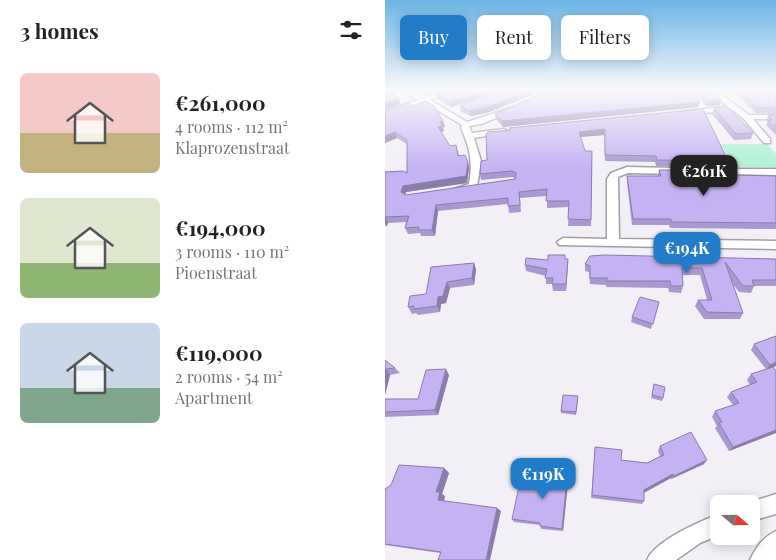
<!DOCTYPE html>
<html lang="en">
<head>
<meta charset="utf-8">
<style>
  :root { --surface:#fff; --page:#f6f6f6; --text:#222; --muted:#767676; --accent:#217dc9 }
  body { margin:0; font-family:"Playfair Display",serif; background:var(--page); color:var(--text); height:100vh; display:flex; flex-direction:column; font-size:19px; white-space:nowrap }
  * { box-sizing:border-box; margin:0 }
  p { font-size:16px; color:var(--muted) }
  .icon { flex:none; width:28px; height:28px; fill:none; stroke:currentColor; stroke-width:2; stroke-linecap:round; stroke-linejoin:round }
  .map { position:relative; flex:1; overflow:hidden }
  .details { display:flex; flex-direction:column; background:var(--surface); width:385px }
  .details>* { flex:none }
  .top-card { position:absolute; left:15px; top:15px; width:300px; height:45px; display:flex; gap:10px }
  .needle { width:32px; rotate:110deg }
  .buttons { position:absolute; left:325px; top:495px; display:grid; gap:10px }
  .buttons a { display:grid; place-items:center; width:50px; height:50px; border-radius:8px; background:var(--surface); box-shadow:0 2px 12px #0003; font-size:25px }
  .price { position:absolute; translate:-50% -42px; padding:0 11px; border-radius:10px; background:var(--accent); color:#fff; font-size:16px; line-height:32px; filter:drop-shadow(0 1px 2px #0008) }
  .price::after { content:''; position:absolute; left:50%; top:30px; width:15px; height:11px; margin-left:-8px; background:inherit; clip-path:polygon(0 0,100% 0,50% 100%) }
  .price.selected { background:#222; color:#fff }
  ul { padding:0; list-style:none }
  li { display:flex; align-items:center; gap:15px; height:125px; padding:0 20px }
  li span { display:grid; place-items:center; flex:none; width:140px; height:100px; border-radius:8px; color:#555 }
  li>.icon { margin-inline-start:auto }
  span .icon { width:60px; height:60px; fill:#fffc; stroke-width:1 }
  li b { font-size:21px }
  h2 { display:flex; justify-content:space-between; align-items:center; height:60px; padding:0 20px; font-size:21px }
  .tag { padding:0 18px; border-radius:8px; background:var(--surface); box-shadow:0 2px 12px #0003; font-size:18px; line-height:45px }
  .tag.selected { background:var(--accent); color:#fff }
  main { display:flex; flex:1; min-height:0 }
  .map>svg:first-child { display:block }
  .green { fill:#adf2d3 }
  .lines { fill:none; stroke-linecap:round; stroke-linejoin:round }
  .minor-casing { stroke:#a19fa5; stroke-width:3 }
  .tertiary-casing { stroke:#a19fa5; stroke-width:3 }
  .minor { fill:#fff; fill-rule:evenodd }
  .tertiary { fill:#fff; fill-rule:evenodd }
  .wall { fill:#a999d1 }
  .shaded-wall { fill:#8a7daa }
  .building { fill:#c5b2f3; stroke:#8a7daa }
</style>
</head>
<body>
<main>
<section class="details">
<h2>3 homes<svg class="icon" aria-label="filters" viewBox="0 0 24 24"><path d="M4 7h16M4 17h16"/><circle cx="9" cy="7" r="2"/><circle cx="15" cy="17" r="2"/></svg></h2>
<ul>
<li><span style="background:linear-gradient(#f6c9c9 60%,#c2b280 0)"><svg class="icon" aria-label="home" viewBox="0 0 24 24"><path d="M3 11l9-7 9 7M6 9v11h12V9"/></svg></span><div><b>€261,000</b><p>4 rooms · 112 m²</p><p>Klaprozenstraat</p></div></li>
<li><span style="background:linear-gradient(#dfe7d0 65%,#8fb573 0)"><svg class="icon" aria-label="home" viewBox="0 0 24 24"><path d="M3 11l9-7 9 7M6 9v11h12V9"/></svg></span><div><b>€194,000</b><p>3 rooms · 110 m²</p><p>Pioenstraat</p></div></li>
<li><span style="background:linear-gradient(#c9d6e8 65%,#7fa58c 0)"><svg class="icon" aria-label="home" viewBox="0 0 24 24"><path d="M3 11l9-7 9 7M6 9v11h12V9"/></svg></span><div><b>€119,000</b><p>2 rooms · 54 m²</p><p>Apartment</p></div></li>
</ul>
</section>
<div class="map">
<svg width="391" height="560" viewBox="0 0 391 560">
  <rect width="100%" height="100%" fill="#f2f0f6"/>
  <path class="green" d="M336,144H382L391,154V167H348Z"/>
  <g class="lines">
    <g class="minor-casing">
      <g id="minor">
        <path d="M14,90H23L39,97L61,90H71L45,100L82,122L128,107V111L96,124L84,126L87,133L119,129L123,131L119,133L89,138L96,161L92,187C85,191 76,195 69,189L84,184C88,162 85,148 76,128L77,125L39,102L0,115V111L33,100Z"/>
        <path d="M323,90H330L364,115H391V119H368L385,139V143H379L359,119L348,110L300,115V111H303L343,106Z"/>
        <path d="M242,167L291,168L296,171L291,174L243,173L233,177L234,239L391,241V249L174,245L172,242L178,238L222,239V179L226,173Z"/>
        <path d="M334,169H391V175L331,174L329,172Z"/>
        <path d="M391,494V514L366,521V504H360Z"/>
        <path d="M334,514V535L315,543L291,560H262C271,540 314,522 334,514Z"/>
      </g>
    </g>
    <g class="tertiary-casing">
      <path id="tertiary" d="M391,531V560H365C371,547 378,537 391,531Z"/>
    </g>
    <use href="#minor" class="minor"/>
    <use href="#tertiary" class="tertiary"/>
  </g>
  <g class="wall">
    <path d="M35,90H54L43,94Z"/>
    <path d="M61,90H159L104,112L86,116L76,112L75,106L94,99L66,107L53,99L51,94Z"/>
    <path d="M165,90H328L335,105L321,106L312,96L313,107L118,127L111,119L110,114Z"/>
    <path d="M347,90H391V114L371,113Z"/>
    <path d="M329,108L368,133L366,139L349,140L327,114Z"/>
    <path d="M318,109L343,161L341,167L271,166L270,162L220,161L219,135L195,137L200,151H207L206,226H183L184,207L162,208V196L135,198L136,212L124,213L123,204L53,211L50,236H36L35,233L23,234L20,228L21,222L3,223L2,226H0V172L22,173V144L12,138L0,143V110L58,121L60,127H58L59,131L56,132L65,146L71,145L74,155L83,162L84,168L82,183L21,192V195L130,179L128,177L96,180L95,174L102,160L125,130L124,128Z"/>
    <path d="M391,115V135L381,125L383,122L381,121L383,116Z"/>
    <path d="M274,170L350,175L391,176V229L285,228L284,225H247L242,182V176H273Z"/>
    <path d="M183,259L181,291H168L167,284H161V276L141,271L140,265L163,260Z"/>
    <path d="M391,259V286H369L366,293L354,292L347,283L358,313L355,319H319L310,306L313,300H322L315,275H297L298,286L296,293L284,292L283,288L221,287V285L205,284L204,272L200,271V264Z"/>
    <path d="M89,263L91,270L89,285L65,288L61,303L56,304L55,312L33,315L31,313L27,314L23,307Z"/>
    <path d="M274,302L266,329L246,322L247,317Z"/>
    <path d="M391,336V366L388,367L391,371V433L344,451L330,428L332,426L327,417L330,411L348,405L342,397L346,392L365,385L362,380L366,374L381,369L366,350L369,344Z"/>
    <path d="M0,360L10,368L15,373L5,375L0,395Z"/>
    <path d="M64,375L53,415L0,417V399H33Z"/>
    <path d="M269,384L278,398L277,401L266,398Z"/>
    <path d="M193,399L191,415L176,413V411Z"/>
    <path d="M275,446L319,464L286,479V478L259,492V501L257,504L206,498L210,447L236,460L262,463L275,456L273,451Z"/>
    <path d="M59,468L64,473L57,494L60,496L59,501L116,511L55,553L0,545V489Z"/>
    <path d="M183,469L184,473L178,531L156,529L155,525L129,522L127,519L149,484Z"/>
  </g>
  <g class="shaded-wall">
    <path d="M3,90H13L14,92L2,96L0,91Z"/>
    <path d="M41,90H54L43,94Z"/>
    <path d="M145,90H159L104,112L86,116L84,111Z"/>
    <path d="M100,91L101,96L66,107L65,102Z"/>
    <path d="M14,98L15,104L0,109V103Z"/>
    <path d="M336,99L335,105L321,106L322,101Z"/>
    <path d="M315,102L313,107L118,127L117,121Z"/>
    <path d="M58,121L60,127H58L59,131L55,132L53,127L55,122Z"/>
    <path d="M220,129L219,135L194,137V132Z"/>
    <path d="M10,132L12,138L0,143V136Z"/>
    <path d="M83,162L84,168L82,183L21,192L19,198L16,192L18,186Z"/>
    <path d="M51,205L53,211L50,236L47,230Z"/>
    <path d="M0,216L3,223L2,226L0,222Z"/>
    <path d="M183,259V266L181,291V284Z"/>
    <path d="M89,263L91,270L89,285L87,278Z"/>
    <path d="M62,282L65,288L61,303L56,304L55,312L52,306L53,297Z"/>
    <path d="M391,362V366L381,370L385,365Z"/>
    <path d="M1,369L5,375L0,395V372Z"/>
    <path d="M61,369L64,375L53,415L50,410Z"/>
    <path d="M391,430V433L344,451L348,447Z"/>
    <path d="M322,460L319,464L286,479L289,476Z"/>
    <path d="M59,468L64,473L57,494L60,496L58,504L53,500L51,492Z"/>
    <path d="M183,469L184,473L178,531L177,529Z"/>
    <path d="M288,474L286,478L257,494L259,490Z"/>
    <path d="M112,508L116,511L105,560H101Z"/>
  </g>
  <g class="building">
    <path d="M61,90H145L103,107L84,111L75,106L100,96V91L65,102L51,94Z"/>
    <path d="M165,90H309L315,102L117,121L110,114Z"/>
    <path d="M313,90H328L336,99L322,101Z"/>
    <path d="M354,90H391V108H373Z"/>
    <path d="M0,91L14,98L0,103Z"/>
    <path d="M41,101L49,106L58,121L55,122L57,126L53,127L65,146L71,145L73,156L80,155L83,162L81,176L18,186L16,192L21,195L130,179L131,173L127,171L95,174L96,161L102,160L101,134L103,132L126,130L124,128L318,109L343,161L272,160L271,156L220,155V129L194,132L200,151H207L206,220L183,219L184,201H161L162,189L134,192L135,205L123,206V198L51,205L47,230H33L34,227L20,228L24,216L0,217V172L18,171L22,173V140L10,132L0,136V110L23,103L27,106Z"/>
    <path d="M343,107L368,133L351,134L329,108Z"/>
    <path d="M391,115V127L383,120H388L383,116Z"/>
    <path d="M274,170H348L350,175L391,176V223L287,222L286,219H248L242,176H276Z"/>
    <path d="M163,255H180V259H183L181,284H167L168,278H160L162,269L140,265L141,258L163,260Z"/>
    <path d="M220,255L391,259V280H367L369,286H358L340,262L358,313L322,312L313,300H327L317,268H297L298,286H286L285,281H221L223,278H205V266L200,264L205,256Z"/>
    <path d="M89,263L87,278L62,282L58,296L53,297L52,306L29,309V306L23,307L25,296L41,294L46,267Z"/>
    <path d="M255,297L274,302L268,324L247,317Z"/>
    <path d="M391,336V362L385,365L369,344Z"/>
    <path d="M0,360L10,368L1,369L0,372Z"/>
    <path d="M388,367L391,371V430L348,447L334,423L337,422L330,411L354,403L346,392L372,382L366,374Z"/>
    <path d="M61,369L50,410L0,412V399H33L41,370Z"/>
    <path d="M269,384L280,387L278,398L267,395Z"/>
    <path d="M178,395L193,396L191,412L176,411Z"/>
    <path d="M306,432L322,460L289,476L288,474L259,490V501L207,495L210,447L237,450L236,460L262,463L279,455L275,446Z"/>
    <path d="M14,465L59,468L51,492H55L53,500L112,508L101,560H53L56,552L0,544V489L6,485Z"/>
    <path d="M165,467L183,469L177,529L155,526V523L127,519L135,482L149,484L151,476L163,478Z"/>
  </g>
  <linearGradient id="sky" x2="0" y2="1"><stop stop-color="#6bb4e6"/><stop offset="0.53" stop-color="#f9f8fb"/><stop offset="1" stop-color="#f9f8fb" stop-opacity="0"/></linearGradient>
  <rect width="391" height="169" fill="url(#sky)"/>
</svg>
<div class="buttons">
<a><svg class="needle" viewBox="-14 -14 28 28"><path d="M0-13l5 13h-10z" fill="#e53935"/><path d="M0 13l5-13h-10z" fill="#767676"/></svg></a>
</div>
<b class="price selected" style="left:319px;top:197px">€261K</b>
<b class="price" style="left:302px;top:274px">€194K</b>
<b class="price" style="left:158px;top:500px">€119K</b>
<div class="top-card">
<a class="tag selected">Buy</a>
<a class="tag">Rent</a>
<a class="tag">Filters</a>
</div>
</div>
</main>
</body>
</html>
